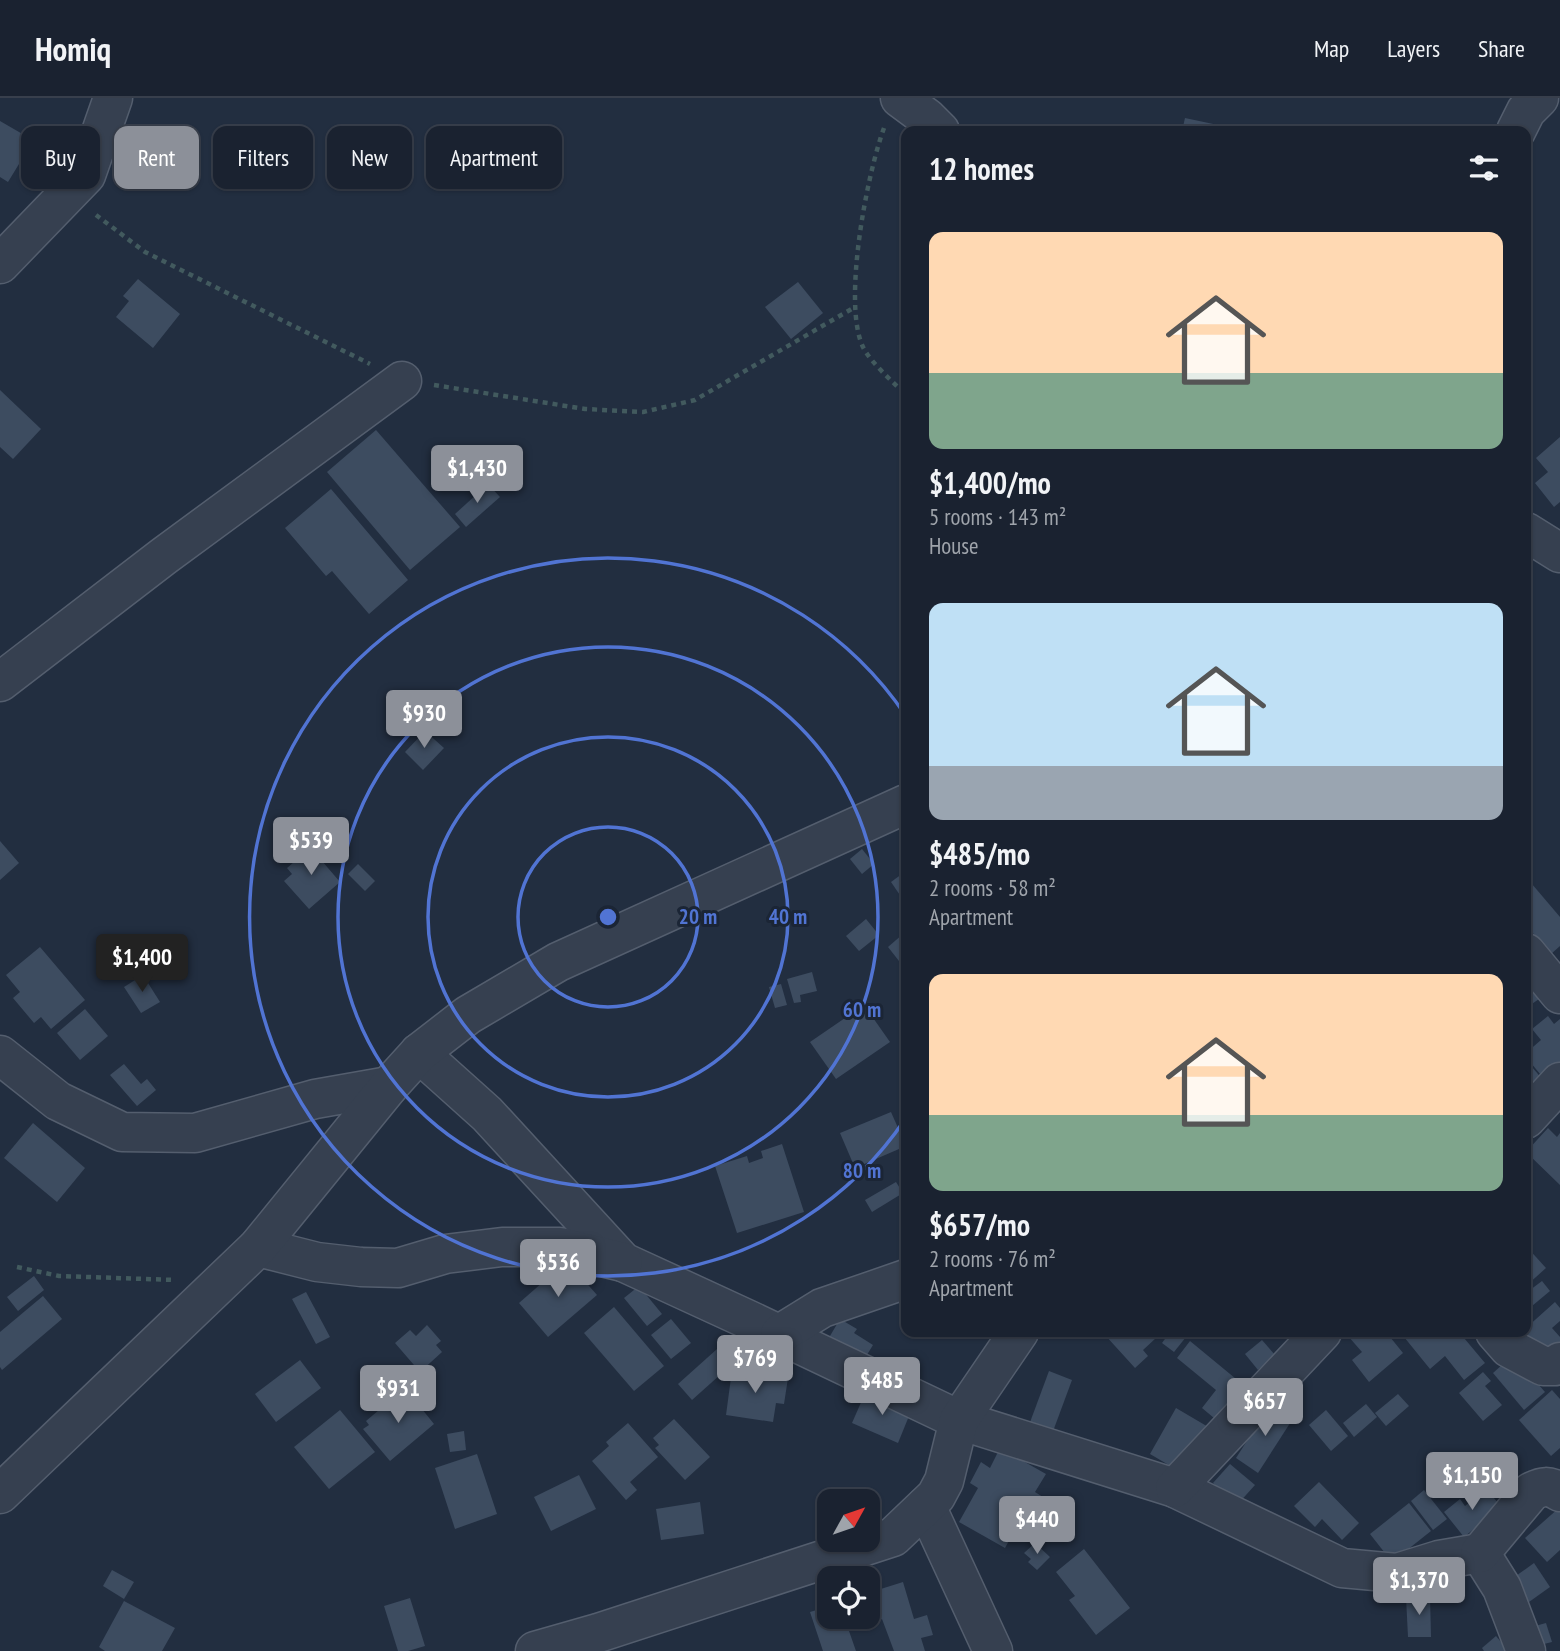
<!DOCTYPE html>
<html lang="en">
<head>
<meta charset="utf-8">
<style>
  :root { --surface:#1a2230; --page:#232a38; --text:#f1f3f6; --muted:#9fa4ab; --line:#383f4c; --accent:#8c9099 }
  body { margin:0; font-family:"PT Sans Narrow",sans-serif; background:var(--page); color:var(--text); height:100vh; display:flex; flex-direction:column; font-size:26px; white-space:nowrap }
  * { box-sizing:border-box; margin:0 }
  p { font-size:23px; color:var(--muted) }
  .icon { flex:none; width:38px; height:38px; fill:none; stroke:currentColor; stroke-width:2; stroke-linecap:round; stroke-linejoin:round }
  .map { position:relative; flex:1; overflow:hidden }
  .details { position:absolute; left:901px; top:28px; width:630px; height:1211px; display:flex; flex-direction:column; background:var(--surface); border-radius:14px; box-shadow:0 2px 5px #0004,0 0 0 2px var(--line) }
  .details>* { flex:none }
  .hud { position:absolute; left:21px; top:28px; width:665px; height:63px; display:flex; gap:14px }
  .needle { width:46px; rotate:50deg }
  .tools { position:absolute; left:817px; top:1391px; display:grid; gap:14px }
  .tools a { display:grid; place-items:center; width:63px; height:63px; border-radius:14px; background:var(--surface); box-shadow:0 2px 5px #0004,0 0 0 2px var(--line); font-size:35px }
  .price { position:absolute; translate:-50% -60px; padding:0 16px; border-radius:7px; background:var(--accent); color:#fff; font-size:23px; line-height:46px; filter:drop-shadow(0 2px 4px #0008) }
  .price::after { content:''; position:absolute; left:50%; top:42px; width:21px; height:16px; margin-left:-10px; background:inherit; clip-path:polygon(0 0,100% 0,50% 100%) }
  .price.current { background:#222; color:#fff }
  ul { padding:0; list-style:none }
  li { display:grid; align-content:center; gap:14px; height:371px; padding:0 28px }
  li span { display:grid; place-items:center; height:217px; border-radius:14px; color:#555 }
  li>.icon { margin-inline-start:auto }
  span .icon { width:126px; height:126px; fill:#fffc; stroke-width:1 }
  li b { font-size:30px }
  h2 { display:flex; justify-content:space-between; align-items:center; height:84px; padding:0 28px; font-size:30px }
  .pill { padding:0 24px; border-radius:14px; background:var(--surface); box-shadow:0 2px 5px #0004,0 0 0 2px var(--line); font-size:24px; line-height:63px }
  .pill.current { background:var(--accent); color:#fff }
  header { display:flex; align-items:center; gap:42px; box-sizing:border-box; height:98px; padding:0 35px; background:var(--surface); border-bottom:2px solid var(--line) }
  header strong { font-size:33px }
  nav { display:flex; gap:38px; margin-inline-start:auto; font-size:24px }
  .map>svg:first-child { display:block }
  .building { fill:#3d4c60 }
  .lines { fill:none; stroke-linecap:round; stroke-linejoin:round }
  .minor-casing { stroke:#545e6e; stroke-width:41 }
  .path { stroke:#425a5e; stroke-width:4.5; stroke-dasharray:5 5; stroke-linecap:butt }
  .minor { stroke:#364050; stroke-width:38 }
  .ring { fill:none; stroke:#5174d3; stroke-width:3.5 }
  .centre { fill:#5174d3; stroke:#1b2535; stroke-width:3.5 }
  .ring-label { font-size:21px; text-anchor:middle; font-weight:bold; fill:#5174d3; stroke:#1b2535; stroke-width:6; stroke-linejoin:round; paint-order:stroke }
</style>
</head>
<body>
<header>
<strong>Homiq</strong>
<nav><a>Map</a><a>Layers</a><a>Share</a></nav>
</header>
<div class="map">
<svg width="1560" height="1553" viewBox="0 0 1560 1553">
  <rect width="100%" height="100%" fill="#222e40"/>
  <g class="building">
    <path d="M1185,20L1218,27L1216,33H1182Z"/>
    <path d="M0,23L38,45L24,69L19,66L8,84L0,79Z"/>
    <path d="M138,181L180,216L153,250L116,219L129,203L123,198Z"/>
    <path d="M798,184L823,215L791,241L765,209Z"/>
    <path d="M0,292L41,331L13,361L0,349Z"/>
    <path d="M376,332L460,429L410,472L327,374Z"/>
    <path d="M1560,339V404L1554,409L1535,385L1548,374L1536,360Z"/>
    <path d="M488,386L500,399L466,429L455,416Z"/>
    <path d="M331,391L408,482L369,516L332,473L326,478L285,430Z"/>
    <path d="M425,633L444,650L423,672L405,654Z"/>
    <path d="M0,743L19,765L0,782Z"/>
    <path d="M316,745L328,758L322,763L340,784L309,811L284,783L292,776L287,770Z"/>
    <path d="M862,751L874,766L862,776L850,761Z"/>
    <path d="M358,766L375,783L365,793L348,776Z"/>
    <path d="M906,773V806L891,784Z"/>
    <path d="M1526,779L1560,819V848L1551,856L1526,827Z"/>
    <path d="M866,821L879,837L859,853L846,838Z"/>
    <path d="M903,836L906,840V857L899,863L888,849Z"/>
    <path d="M40,849L85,902L51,931L41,919L34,925L13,900L20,894L6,877Z"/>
    <path d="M812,874L817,893L800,897L801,904L794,905L787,881Z"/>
    <path d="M143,877L160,904L141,915L124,889Z"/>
    <path d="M1528,884L1539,901L1526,910V885Z"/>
    <path d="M781,886L787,907L775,910L769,889Z"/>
    <path d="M864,907L890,944L836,981L810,944Z"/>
    <path d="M85,911L108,938L80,962L57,935Z"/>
    <path d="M1548,918L1554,926L1560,921V970L1545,982L1526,959V955L1541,942L1532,931Z"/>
    <path d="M1526,962L1549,989L1526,1009Z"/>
    <path d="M124,966L141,986L147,981L156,992L137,1008L110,977Z"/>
    <path d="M891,1014L906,1048L855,1070L840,1035Z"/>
    <path d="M33,1025L85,1070L57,1104L4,1060Z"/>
    <path d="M1548,1030L1557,1039L1560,1035V1087L1526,1054Z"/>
    <path d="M782,1046L804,1114L737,1135L715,1068L747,1058L749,1065L763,1060L761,1053Z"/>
    <path d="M896,1084L903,1095L872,1114L865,1102Z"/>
    <path d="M1526,1148L1546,1170L1526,1188Z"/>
    <path d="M567,1163L597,1197L548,1239L519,1205Z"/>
    <path d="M34,1178L44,1192L18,1213L7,1199Z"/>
    <path d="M1542,1183L1550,1193L1526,1213V1195Z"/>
    <path d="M639,1188L662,1216L647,1228L624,1200Z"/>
    <path d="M306,1194L330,1239L316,1246L292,1201Z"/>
    <path d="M43,1198L62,1221L2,1272L0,1269V1234Z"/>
    <path d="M1555,1204L1560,1210V1223L1552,1230L1560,1239V1256L1517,1239L1522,1234H1526V1230Z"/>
    <path d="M614,1209L664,1268L634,1293L584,1235Z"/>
    <path d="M671,1221L691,1245L671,1261L651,1237Z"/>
    <path d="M840,1221L857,1231L854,1235L873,1247L862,1265L827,1243Z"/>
    <path d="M427,1227L441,1243L436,1247L442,1254L420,1274L395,1245L410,1232L416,1238Z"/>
    <path d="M1108,1234H1151L1156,1240L1143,1252L1148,1258L1135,1270L1105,1237Z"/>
    <path d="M1170,1234H1190L1174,1254L1162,1245Z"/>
    <path d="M1354,1234H1386L1403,1255L1369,1284L1352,1262L1362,1254L1348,1238Z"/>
    <path d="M1400,1234H1459L1485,1265L1464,1282L1445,1258L1430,1271Z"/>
    <path d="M1262,1242L1275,1257L1258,1272L1245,1256Z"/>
    <path d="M726,1243L740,1259L692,1302L678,1286Z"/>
    <path d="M1190,1243L1247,1290L1220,1325L1202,1310L1216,1292L1177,1260Z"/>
    <path d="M1513,1257L1545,1294L1524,1312L1493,1275Z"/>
    <path d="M300,1262L321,1290L276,1324L255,1296Z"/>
    <path d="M732,1272L788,1280L784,1306L776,1305L773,1324L726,1317Z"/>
    <path d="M1049,1273L1072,1282L1052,1336L1029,1327Z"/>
    <path d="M1483,1274L1491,1283L1485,1288L1502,1307L1483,1323L1459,1295Z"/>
    <path d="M405,1290L434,1326L390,1363L363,1331L369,1327L366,1323Z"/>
    <path d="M1552,1292L1560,1301V1350L1551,1358L1519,1322Z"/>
    <path d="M866,1293L911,1313L898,1345L852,1325Z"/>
    <path d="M1398,1296L1409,1308L1386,1328L1375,1315Z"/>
    <path d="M1272,1304L1294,1319L1258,1375L1236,1360Z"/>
    <path d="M1366,1306L1377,1319L1354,1339L1343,1325Z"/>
    <path d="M1176,1310L1210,1330L1184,1376L1150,1356Z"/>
    <path d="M340,1312L375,1354L329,1391L294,1349Z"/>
    <path d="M1326,1312L1348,1338L1331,1353L1309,1327Z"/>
    <path d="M674,1321L710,1359L685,1382L655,1350L659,1347L653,1340Z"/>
    <path d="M628,1325L658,1359L630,1384L637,1392L626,1402L592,1363L609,1348L606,1344Z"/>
    <path d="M464,1333L466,1352L450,1354L447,1336Z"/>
    <path d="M1000,1350L1046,1376L1035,1394L1046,1401L1031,1426L1021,1421L1005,1450L959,1424L978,1390L970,1385L981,1364L990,1370Z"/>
    <path d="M477,1356L497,1416L455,1431L435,1370Z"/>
    <path d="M1230,1366L1255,1387L1237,1407L1213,1385Z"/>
    <path d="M579,1377L596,1411L551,1433L534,1399Z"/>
    <path d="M1319,1384L1359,1425L1342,1442L1322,1421L1315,1429L1294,1408Z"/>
    <path d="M1487,1391L1501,1409L1464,1439L1444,1414L1460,1401L1465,1408Z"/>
    <path d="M1424,1392L1447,1421L1433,1432L1411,1403Z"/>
    <path d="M700,1404L704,1436L661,1442L656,1411Z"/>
    <path d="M1409,1405L1431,1433L1392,1464L1370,1436Z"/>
    <path d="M1560,1409V1452L1547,1464L1525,1440Z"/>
    <path d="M1035,1445L1050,1459L1037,1472L1028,1464L1031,1461L1024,1455Z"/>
    <path d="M1084,1451L1130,1510L1096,1537L1069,1502L1075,1498L1056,1474Z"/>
    <path d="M1534,1465L1550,1489L1529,1504L1513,1480Z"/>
    <path d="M112,1472L134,1484L124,1501L103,1488Z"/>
    <path d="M903,1484L914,1521L927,1517L933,1537L921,1540L925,1553H894L882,1521L849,1533L856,1553H823L810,1514L830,1508V1519H868V1495Z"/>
    <path d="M1430,1498L1431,1539H1408L1406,1499Z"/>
    <path d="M410,1500L425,1548L408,1553H398L384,1508Z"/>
    <path d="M124,1503L175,1530L162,1553H105L99,1549Z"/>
    <path d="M1546,1525L1552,1544L1540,1547L1535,1528Z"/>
    <path d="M1496,1538L1507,1551L1504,1553H1484L1482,1550Z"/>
  </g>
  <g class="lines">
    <g class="minor-casing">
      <g id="minor">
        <path d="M900,0L927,20L940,33"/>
        <path d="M1516,33L1526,13L1539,0"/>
        <path d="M0,166L86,77L113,0"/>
        <path d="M1526,434L1560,455"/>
        <path d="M0,584L164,458L402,283"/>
        <path d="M1526,855L1560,896"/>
        <path d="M419,955L487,1016L623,1164L749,1222L959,1322L1175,1390L1342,1470L1397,1475L1439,1462L1480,1455L1502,1490L1526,1553"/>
        <path d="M0,957L58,1003L122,1034L195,1035L315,1001L389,988"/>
        <path d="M1526,1021L1560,984"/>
        <path d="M258,1149L317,1164L361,1169L398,1170L445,1156L502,1149H560L623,1164"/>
        <path d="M1495,1234L1509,1250L1543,1268H1555L1560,1264"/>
        <path d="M780,1236L822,1210L906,1181"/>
        <path d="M1175,1390L1322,1234"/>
        <path d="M0,1396L258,1149L389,988L419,955L468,917L558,864L906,706"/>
        <path d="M926,1408L993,1553"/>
        <path d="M1480,1455L1531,1394C1542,1388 1549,1387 1560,1394"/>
        <path d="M535,1553L598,1535L893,1439L936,1398L944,1383L959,1322L1019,1234"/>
      </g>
    </g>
    <g class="path">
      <path d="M884,30C867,76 842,205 863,249C870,264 894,285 906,297"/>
      <path d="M96,117L145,154L370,266"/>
      <path d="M434,287L585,311L643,314L695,302L855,209"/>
      <path d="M17,1169L59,1178L175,1182"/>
    </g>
    <use href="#minor" class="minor"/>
  </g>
  <g class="ring">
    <circle cx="608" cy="819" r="90"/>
    <circle cx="608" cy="819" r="180"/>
    <circle cx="608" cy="819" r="270"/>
    <path d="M906 1020A359 359 0 1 1 906 618"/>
  </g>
  <circle cx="608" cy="819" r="10" class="centre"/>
  <g class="ring-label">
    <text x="698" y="826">20 m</text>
    <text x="788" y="826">40 m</text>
    <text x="862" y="919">60 m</text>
    <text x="862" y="1080">80 m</text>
  </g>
</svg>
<div class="tools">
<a><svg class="needle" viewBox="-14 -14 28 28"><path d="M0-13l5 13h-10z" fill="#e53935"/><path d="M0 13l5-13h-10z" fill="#9fa4ab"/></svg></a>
<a><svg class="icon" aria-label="locate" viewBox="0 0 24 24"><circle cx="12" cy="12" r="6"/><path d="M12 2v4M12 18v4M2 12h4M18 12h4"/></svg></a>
</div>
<b class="price" style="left:477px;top:407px">$1,430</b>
<b class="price" style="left:424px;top:652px">$930</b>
<b class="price" style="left:311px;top:779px">$539</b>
<b class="price current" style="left:142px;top:896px">$1,400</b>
<b class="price" style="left:558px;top:1201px">$536</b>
<b class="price" style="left:755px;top:1297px">$769</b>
<b class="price" style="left:882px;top:1319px">$485</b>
<b class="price" style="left:398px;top:1327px">$931</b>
<b class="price" style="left:1265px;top:1340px">$657</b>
<b class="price" style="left:1472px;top:1414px">$1,150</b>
<b class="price" style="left:1037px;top:1458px">$440</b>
<b class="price" style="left:1419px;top:1519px">$1,370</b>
<div class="hud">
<a class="pill">Buy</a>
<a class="pill current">Rent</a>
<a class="pill">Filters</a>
<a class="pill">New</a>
<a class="pill">Apartment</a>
</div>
<section class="details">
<h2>12 homes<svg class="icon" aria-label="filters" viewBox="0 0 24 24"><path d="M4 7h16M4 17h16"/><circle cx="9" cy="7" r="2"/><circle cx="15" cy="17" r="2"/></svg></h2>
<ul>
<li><span style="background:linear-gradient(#ffd9b3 65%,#7fa58c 0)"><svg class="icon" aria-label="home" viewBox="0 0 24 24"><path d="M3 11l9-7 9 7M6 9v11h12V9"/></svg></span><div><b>$1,400/mo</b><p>5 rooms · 143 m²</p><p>House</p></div></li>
<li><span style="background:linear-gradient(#bfe0f5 75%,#9aa5b1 0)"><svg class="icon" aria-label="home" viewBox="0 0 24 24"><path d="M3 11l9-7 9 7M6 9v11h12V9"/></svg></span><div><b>$485/mo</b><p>2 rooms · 58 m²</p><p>Apartment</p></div></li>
<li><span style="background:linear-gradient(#ffd9b3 65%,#7fa58c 0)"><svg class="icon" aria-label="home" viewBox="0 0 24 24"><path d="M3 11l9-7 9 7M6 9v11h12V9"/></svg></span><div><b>$657/mo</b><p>2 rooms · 76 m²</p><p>Apartment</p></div></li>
</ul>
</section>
</div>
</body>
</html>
